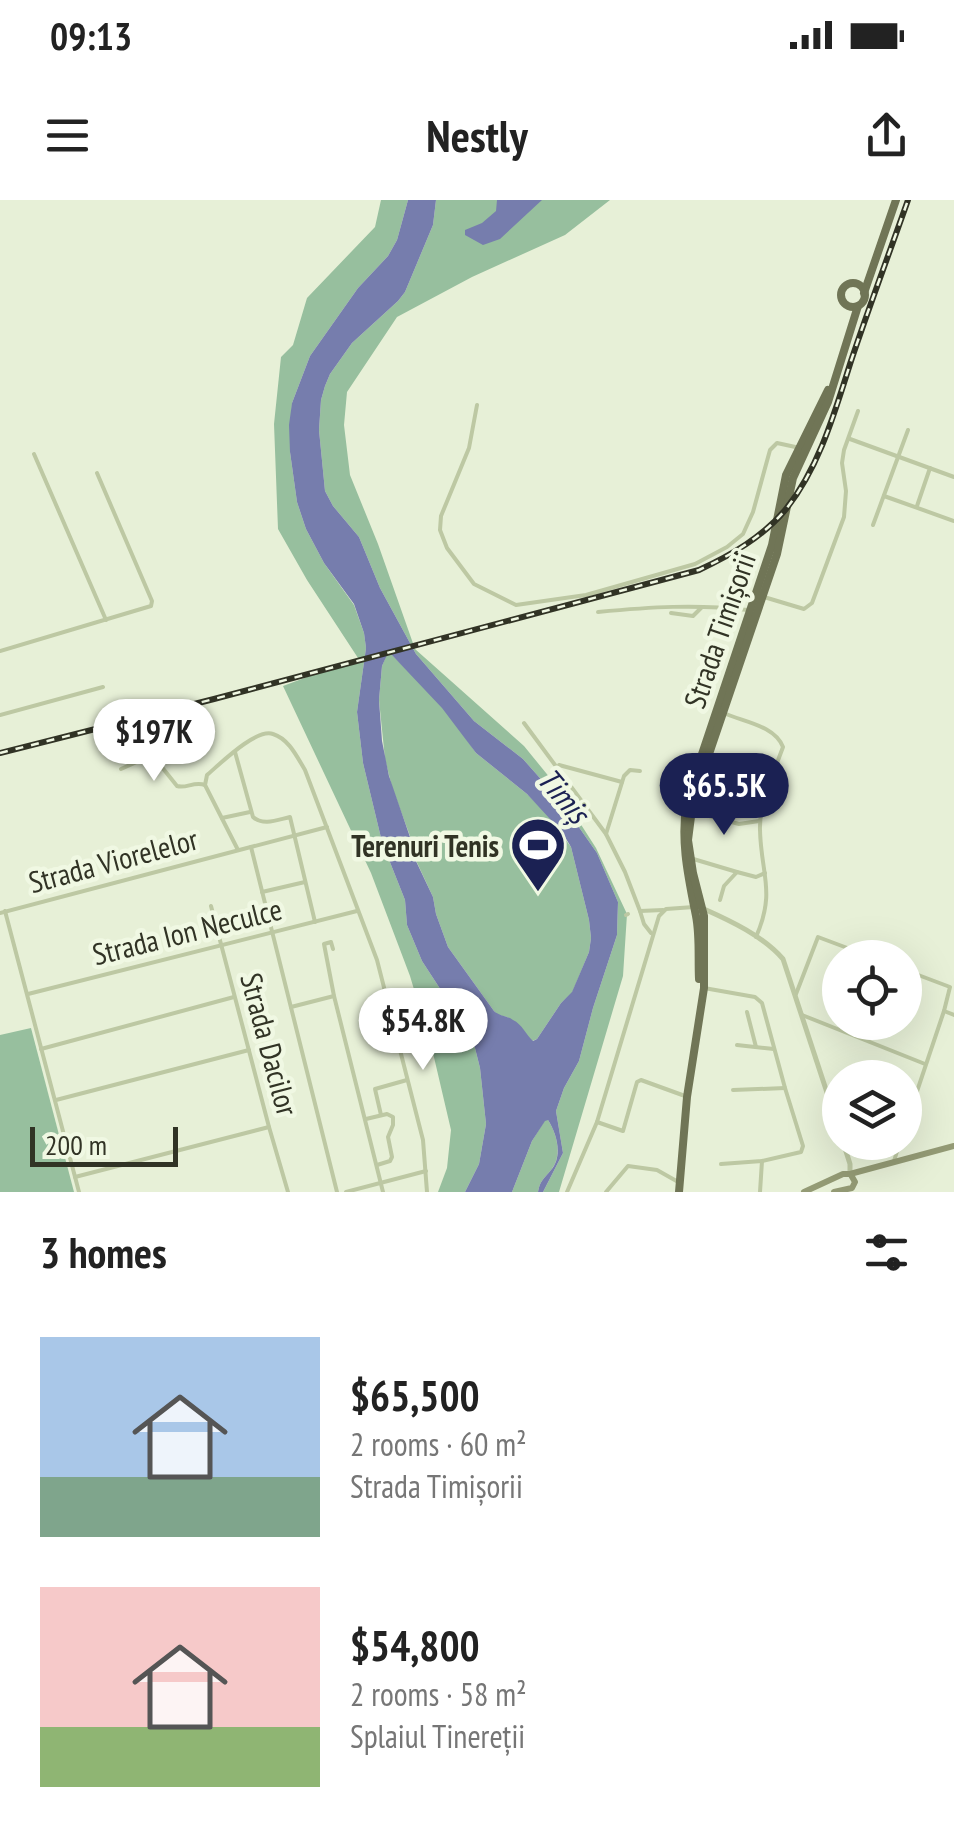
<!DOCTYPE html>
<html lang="en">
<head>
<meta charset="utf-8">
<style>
  :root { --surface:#fff; --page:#f6f6f6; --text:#222; --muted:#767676; --accent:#1b2153 }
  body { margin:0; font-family:"PT Sans Narrow",sans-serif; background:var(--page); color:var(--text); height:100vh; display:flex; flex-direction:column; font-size:38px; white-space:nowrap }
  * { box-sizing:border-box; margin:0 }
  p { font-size:32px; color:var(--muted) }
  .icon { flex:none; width:55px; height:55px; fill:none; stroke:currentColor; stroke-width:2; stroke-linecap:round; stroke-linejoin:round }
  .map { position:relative; height:992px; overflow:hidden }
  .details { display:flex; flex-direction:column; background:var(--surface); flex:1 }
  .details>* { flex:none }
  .fabs { position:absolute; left:822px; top:740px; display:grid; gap:20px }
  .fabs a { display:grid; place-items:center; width:100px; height:100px; border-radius:50%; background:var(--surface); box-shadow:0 10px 40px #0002; font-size:50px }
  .scale { position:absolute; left:30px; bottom:25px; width:148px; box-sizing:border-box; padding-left:10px; border:5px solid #313325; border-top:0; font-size:28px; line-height:35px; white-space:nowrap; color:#313325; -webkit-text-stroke:8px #f0f8e3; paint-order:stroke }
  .price { position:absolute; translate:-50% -85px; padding:0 22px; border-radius:35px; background:#fff; color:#222; font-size:32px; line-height:65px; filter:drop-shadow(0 2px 5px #0008) }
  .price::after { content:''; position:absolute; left:50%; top:60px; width:30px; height:22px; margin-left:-15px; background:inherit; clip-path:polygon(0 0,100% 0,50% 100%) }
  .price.active { background:var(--accent); color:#fff }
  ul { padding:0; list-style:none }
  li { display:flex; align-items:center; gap:30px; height:250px; padding:0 40px }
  li span { display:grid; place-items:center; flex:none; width:280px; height:200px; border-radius:0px; color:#555 }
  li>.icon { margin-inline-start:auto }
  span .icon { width:120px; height:120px; fill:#fffc; stroke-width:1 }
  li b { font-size:42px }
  h2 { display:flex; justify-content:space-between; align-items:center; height:120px; padding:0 40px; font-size:42px }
  .status { display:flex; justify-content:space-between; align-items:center; height:70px; padding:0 50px; background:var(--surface); direction:ltr }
  .status svg { height:28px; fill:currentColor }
  header { display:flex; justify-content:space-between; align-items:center; height:130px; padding:0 40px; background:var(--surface); font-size:45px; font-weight:600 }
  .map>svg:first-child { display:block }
  .green { fill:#97bf9e }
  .water { fill:#767dad; fill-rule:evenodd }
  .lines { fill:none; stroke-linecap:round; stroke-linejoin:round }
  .minor { stroke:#bdc8a3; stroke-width:4 }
  .tertiary { stroke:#bdc8a3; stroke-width:5 }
  .secondary { stroke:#949b75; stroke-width:6 }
  .primary { stroke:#707556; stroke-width:8 }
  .rail-casing { stroke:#313325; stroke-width:6 }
  .rail { stroke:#f0f8e3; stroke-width:2.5; stroke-dasharray:8; stroke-linecap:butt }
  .labels { text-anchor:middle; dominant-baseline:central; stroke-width:9; stroke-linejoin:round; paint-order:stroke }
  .street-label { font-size:30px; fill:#313325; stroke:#f0f8e3 }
  .poi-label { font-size:30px; font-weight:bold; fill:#313325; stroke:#f0f8e3; text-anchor:end }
  .water-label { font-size:32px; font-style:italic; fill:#1b2153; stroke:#f0f8e3 }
</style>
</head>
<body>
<div class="status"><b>09:13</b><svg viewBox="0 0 49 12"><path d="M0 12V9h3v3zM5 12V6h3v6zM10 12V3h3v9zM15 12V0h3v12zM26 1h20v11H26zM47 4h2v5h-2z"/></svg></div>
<header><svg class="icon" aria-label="menu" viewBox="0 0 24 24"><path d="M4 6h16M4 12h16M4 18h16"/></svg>Nestly<svg class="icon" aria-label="share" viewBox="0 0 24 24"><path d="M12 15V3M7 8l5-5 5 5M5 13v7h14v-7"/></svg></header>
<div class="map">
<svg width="954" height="992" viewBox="0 0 954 992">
  <rect width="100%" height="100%" fill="#e7f0d7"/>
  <g class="green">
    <path d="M381,0H408L397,40L388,56L358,88L310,156L292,203L290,252L297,302L306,329L324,363L354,405L364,433L366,448L357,512L363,563L382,642L405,700L407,725L422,761L465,827L475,848L480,868L486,924L479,964L465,992H438L447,968L451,930L433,853L410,776L371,673L283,486L358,458L307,380L278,329L274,224L281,157L293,145L307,98L375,27Z"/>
    <path d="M436,0H610L565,35L472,77L397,117L347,192L344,225L350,275L378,344L415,449L524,546L555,584L596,648L627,714L623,776L559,992H543L563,953L556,911L564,888L579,861L593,808L617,735L618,702L597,653L562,603L523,559L474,521L416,454L380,388L359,337L333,306L325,291L319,230L321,200L325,186L330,174L352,143L398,101L405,92L433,25Z"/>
    <path d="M390,453L427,490L451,517L476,553L527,594L548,615L571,647L589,720L591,738L589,752L572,793L561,803L537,839L532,841L507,817L498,815L494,811L448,747L436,714L433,697L413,654L410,636L392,587L385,559L379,500L382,466L387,454Z"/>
    <path d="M31,828L74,992H0V835Z"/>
    <path d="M545,920H548C557,934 563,956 551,970C544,979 540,980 538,992H512L532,941Z"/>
  </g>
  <g class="water">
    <path d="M408,0H436L433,25L405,92L398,101L352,143L330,174L325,186L321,200L319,230L325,291L333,306L359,337L380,388L416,454L474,521L523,559L562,603L597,653L618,702L617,735L593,808L579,861L564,888L556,911L563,953L543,992H538C540,980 544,979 551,970C563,956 557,934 548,920L545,921L532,941L512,992H465L479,964L486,924L480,868L475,848L465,827L422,761L407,725L405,700L382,642L363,563L357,512L366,448L364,433L354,404L324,363L306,329L297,302L290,252L289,225L292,203L310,156L358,88L388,56L397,40ZM390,453L442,508L476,553L527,594L562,632L571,647L589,720L591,738L589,752L572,792L561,803L537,839L533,841C526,835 522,824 513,820C506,815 501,817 494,811L448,747L436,714L433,697L415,659L410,637L389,576L382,541L379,500L382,466L387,455Z"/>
    <path d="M497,0H542L500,39L483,45L465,35V30L482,23L496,11Z"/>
  </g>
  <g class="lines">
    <g class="minor">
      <path d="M477,205L469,248L441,316L440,330L447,348L474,384L516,405L586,395L695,364L727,347L743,334L753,312L770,250L777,243L800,248"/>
      <path d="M850,239L954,277"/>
      <path d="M34,254L106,420"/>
      <path d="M884,296L954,321"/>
      <path d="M917,306L930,268"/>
      <path d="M873,325L908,230"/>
      <path d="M764,397L804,409L812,403L844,317L846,291L842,263L844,250L858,211"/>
      <path d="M598,412C650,407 696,404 748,410"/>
      <path d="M671,413L693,416L702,407"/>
      <path d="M0,451L151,406L152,401L97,273"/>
      <path d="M726,514C745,522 775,526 783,547C774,572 759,603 760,630C761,675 776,691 756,737"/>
      <path d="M0,515L103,487"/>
      <path d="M524,523L606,634L625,672L640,711L663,710"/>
      <path d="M109,545L137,536L177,586C186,589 194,581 205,585"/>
      <path d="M235,552L253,617C263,626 277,620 290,617L315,722"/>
      <path d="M115,558L142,545"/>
      <path d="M559,565L622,582"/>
      <path d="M121,569L152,555"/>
      <path d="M691,611L739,624L759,621"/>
      <path d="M222,618L250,612"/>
      <path d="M606,634L624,576L630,570L640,571"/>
      <path d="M251,647L337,992"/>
      <path d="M238,650L205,585L207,575C220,564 256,528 273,534C289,539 297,557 305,570L377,760L423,940L427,992"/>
      <path d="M690,658L737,672"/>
      <path d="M262,692L305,682"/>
      <path d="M720,700L724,686L737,672L756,677L765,673"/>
      <path d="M211,706L269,927L288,992"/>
      <path d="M5,711L79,992"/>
      <path d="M640,711L644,724L651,733"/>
      <path d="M0,713L327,627"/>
      <path d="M626,715L628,714"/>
      <path d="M333,749L331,742L324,744L334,796L383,992"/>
      <path d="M905,770L950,787L944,811L905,927"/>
      <path d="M704,788L755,797L762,803L785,888L803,946L801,952L762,961L721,964"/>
      <path d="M28,794L357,711"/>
      <path d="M796,794L818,737L874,758"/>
      <path d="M291,807L334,796"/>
      <path d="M944,811L954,815"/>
      <path d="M747,812L756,847"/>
      <path d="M802,815L925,864"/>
      <path d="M737,845L774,849"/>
      <path d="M41,849L234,797"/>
      <path d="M733,890L785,888"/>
      <path d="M56,900L249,850"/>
      <path d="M381,915L375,889L407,880"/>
      <path d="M366,919L387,914L393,917V925L388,937L392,957L390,961L377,965"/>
      <path d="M597,922L623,931L637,882L641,880L685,896"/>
      <path d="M894,961L900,942"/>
      <path d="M75,977L269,927"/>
      <path d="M346,992L426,971"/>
      <path d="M567,992L597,922L659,716L666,709L694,707"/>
      <path d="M606,992L628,966L657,970L680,983"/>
      <path d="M760,992L762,961"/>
    </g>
    <g class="tertiary">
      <path d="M704,709C731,721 763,736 783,759L840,932"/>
      <path d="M843,942L850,964V973"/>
    </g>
    <g class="secondary">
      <path d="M804,992L843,974H850L954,946"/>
      <path d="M834,992L852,988L855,982L851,975"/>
    </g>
    <g class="primary">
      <circle cx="853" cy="95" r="12"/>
      <path d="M864,93L896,0"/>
      <path d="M699,779C698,758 700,736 696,716C688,676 680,640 687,599L772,345L786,275L828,190"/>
      <path d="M679,992L687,897L704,788V716L693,673L688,640L693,601L777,354L793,278L828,202L858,106"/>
    </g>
    <g class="rail-casing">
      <path id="rail" d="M0,553L214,499L699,370C731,355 763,337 786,309C820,266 835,211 851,161C869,107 889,54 908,0"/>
    </g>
    <use href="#rail" class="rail"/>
  </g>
  <defs>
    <g id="stadium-pin" transform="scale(2.875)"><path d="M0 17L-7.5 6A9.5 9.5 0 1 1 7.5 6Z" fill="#1b2153" stroke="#f0f8e3"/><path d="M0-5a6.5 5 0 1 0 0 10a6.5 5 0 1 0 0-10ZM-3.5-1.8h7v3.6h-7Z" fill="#fff"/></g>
  </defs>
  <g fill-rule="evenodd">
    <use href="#stadium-pin" x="538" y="645"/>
  </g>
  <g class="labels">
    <g class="street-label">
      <text transform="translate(719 430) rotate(-71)">Strada Timișorii</text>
      <text transform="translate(113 660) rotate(-15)">Strada Viorelelor</text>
      <text transform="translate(187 731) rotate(-14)">Strada Ion Neculce</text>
      <text transform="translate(270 844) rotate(75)">Strada Dacilor</text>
    </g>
    <g class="poi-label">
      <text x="499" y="645">Terenuri Tenis</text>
    </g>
    <g class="water-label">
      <text transform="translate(564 595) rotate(50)">Timiș</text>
    </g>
  </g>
</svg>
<div class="fabs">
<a><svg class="icon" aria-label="locate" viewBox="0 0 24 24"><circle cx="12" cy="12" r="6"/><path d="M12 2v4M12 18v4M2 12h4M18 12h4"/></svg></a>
<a><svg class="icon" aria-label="layers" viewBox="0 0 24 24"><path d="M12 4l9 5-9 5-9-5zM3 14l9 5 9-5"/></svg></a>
</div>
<div class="scale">200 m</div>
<b class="price" style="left:154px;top:584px">$197K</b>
<b class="price active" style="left:724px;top:638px">$65.5K</b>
<b class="price" style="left:423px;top:873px">$54.8K</b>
</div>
<section class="details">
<h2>3 homes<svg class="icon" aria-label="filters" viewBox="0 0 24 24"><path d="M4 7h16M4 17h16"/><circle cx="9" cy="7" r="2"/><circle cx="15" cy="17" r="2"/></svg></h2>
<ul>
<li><span style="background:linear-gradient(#a9c7e8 70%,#7fa58c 0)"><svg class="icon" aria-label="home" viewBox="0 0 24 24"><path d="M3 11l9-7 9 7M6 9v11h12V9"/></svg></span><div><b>$65,500</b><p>2 rooms · 60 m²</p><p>Strada Timișorii</p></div></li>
<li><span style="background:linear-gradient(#f6c9c9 70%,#8fb573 0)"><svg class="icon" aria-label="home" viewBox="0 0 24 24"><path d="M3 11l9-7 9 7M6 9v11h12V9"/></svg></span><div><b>$54,800</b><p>2 rooms · 58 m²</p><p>Splaiul Tinereții</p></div></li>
</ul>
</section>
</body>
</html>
